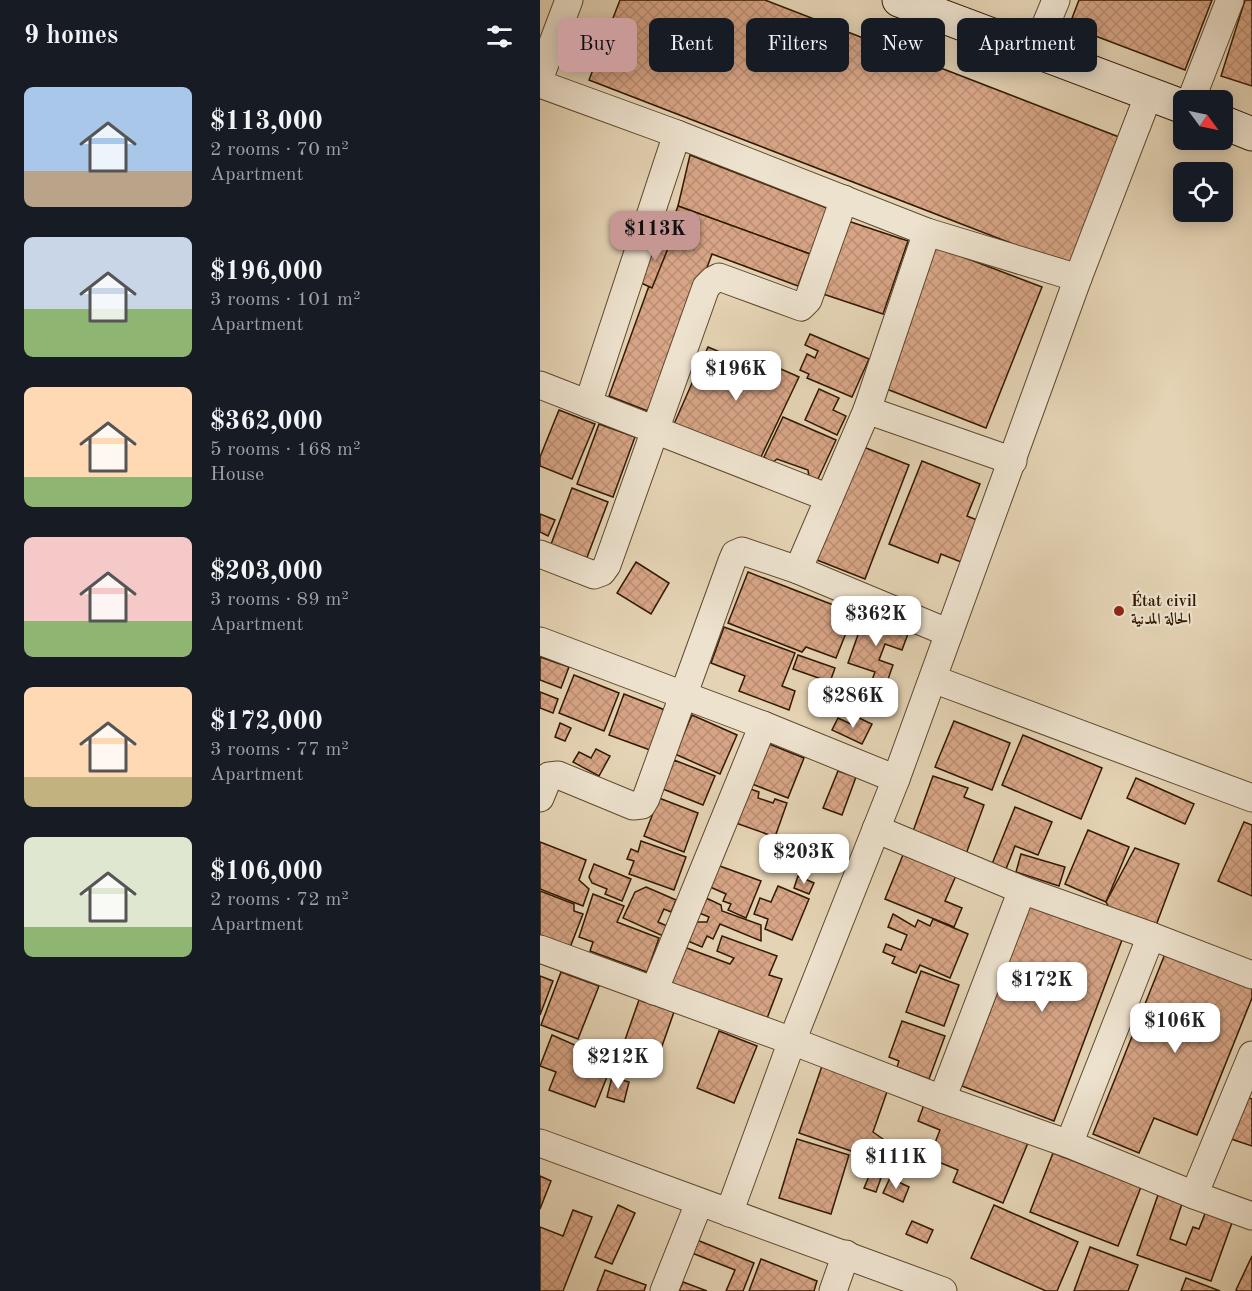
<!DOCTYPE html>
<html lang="en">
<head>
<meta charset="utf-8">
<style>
  :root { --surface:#171b24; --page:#242831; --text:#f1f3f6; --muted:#9ea1a6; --accent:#c59692 }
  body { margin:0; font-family:"Old Standard TT",Amiri,serif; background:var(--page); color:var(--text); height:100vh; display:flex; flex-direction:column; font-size:22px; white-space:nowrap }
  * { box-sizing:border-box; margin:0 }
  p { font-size:20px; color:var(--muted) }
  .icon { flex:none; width:33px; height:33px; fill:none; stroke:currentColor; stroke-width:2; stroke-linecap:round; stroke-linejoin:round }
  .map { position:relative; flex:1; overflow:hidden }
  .details { display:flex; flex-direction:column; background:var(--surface); width:540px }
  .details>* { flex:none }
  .guide { position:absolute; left:18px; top:18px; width:570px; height:54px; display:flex; gap:12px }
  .needle { width:39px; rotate:123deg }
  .buttons { position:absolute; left:633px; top:90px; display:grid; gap:12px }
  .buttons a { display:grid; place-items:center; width:60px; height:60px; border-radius:9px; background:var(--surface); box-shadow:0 3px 15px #0003; font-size:30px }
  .price { position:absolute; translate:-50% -51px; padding:0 14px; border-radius:12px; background:#fff; color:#222; font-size:20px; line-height:39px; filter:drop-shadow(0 2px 3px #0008) }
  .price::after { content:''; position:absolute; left:50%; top:36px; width:18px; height:14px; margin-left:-9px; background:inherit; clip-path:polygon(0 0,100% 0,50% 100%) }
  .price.active { background:var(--accent); color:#111 }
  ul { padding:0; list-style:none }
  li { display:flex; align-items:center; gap:18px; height:150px; padding:0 24px }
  li span { display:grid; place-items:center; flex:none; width:168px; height:120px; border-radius:9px; color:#555 }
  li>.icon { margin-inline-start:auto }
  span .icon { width:72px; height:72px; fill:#fffc; stroke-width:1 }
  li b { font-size:26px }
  h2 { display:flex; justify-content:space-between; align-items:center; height:72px; padding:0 24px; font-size:26px }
  .tag { padding:0 21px; border-radius:9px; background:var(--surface); box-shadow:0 3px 15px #0003; font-size:21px; line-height:54px }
  .tag.active { background:var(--accent); color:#111 }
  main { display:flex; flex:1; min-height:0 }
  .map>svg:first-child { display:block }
  .building { fill:url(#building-cross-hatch); stroke:#321a00; stroke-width:1.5 }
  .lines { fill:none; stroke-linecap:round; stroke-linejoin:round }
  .street-casing { stroke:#5e482d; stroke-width:29 }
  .secondary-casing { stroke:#321a00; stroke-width:35 }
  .street { stroke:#ede2ce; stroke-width:27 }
  .secondary { stroke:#ede2ce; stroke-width:33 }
  .poi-dot { fill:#8f2418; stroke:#ede2ce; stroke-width:2 }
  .labels { text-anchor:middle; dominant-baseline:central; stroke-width:4.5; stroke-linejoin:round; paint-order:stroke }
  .poi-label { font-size:16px; font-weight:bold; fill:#321a00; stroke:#ede2ce; text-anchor:start }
</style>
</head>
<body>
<main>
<section class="details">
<h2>9 homes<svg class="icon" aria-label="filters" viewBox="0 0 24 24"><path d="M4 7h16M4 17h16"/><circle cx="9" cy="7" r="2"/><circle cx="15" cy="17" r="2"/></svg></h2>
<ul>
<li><span style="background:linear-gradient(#a9c7e8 70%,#b9a48a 0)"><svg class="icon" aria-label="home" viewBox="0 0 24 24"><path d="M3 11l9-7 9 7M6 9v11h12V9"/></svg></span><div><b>$113,000</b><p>2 rooms · 70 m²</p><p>Apartment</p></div></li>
<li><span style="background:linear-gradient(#c9d6e8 60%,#8fb573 0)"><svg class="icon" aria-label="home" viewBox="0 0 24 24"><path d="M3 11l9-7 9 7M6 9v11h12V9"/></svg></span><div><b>$196,000</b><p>3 rooms · 101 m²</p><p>Apartment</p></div></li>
<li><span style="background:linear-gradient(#ffd9b3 75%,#8fb573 0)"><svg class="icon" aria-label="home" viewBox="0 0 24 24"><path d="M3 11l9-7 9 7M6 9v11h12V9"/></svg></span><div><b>$362,000</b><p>5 rooms · 168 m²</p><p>House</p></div></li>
<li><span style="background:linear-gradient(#f6c9c9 70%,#8fb573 0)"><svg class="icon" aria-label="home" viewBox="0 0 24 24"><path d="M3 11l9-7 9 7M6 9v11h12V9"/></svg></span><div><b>$203,000</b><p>3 rooms · 89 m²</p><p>Apartment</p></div></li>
<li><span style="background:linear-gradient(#ffd9b3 75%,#c2b280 0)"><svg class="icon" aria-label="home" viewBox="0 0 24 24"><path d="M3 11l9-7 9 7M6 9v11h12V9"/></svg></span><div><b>$172,000</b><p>3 rooms · 77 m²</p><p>Apartment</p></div></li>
<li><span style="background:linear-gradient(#dfe7d0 75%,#8fb573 0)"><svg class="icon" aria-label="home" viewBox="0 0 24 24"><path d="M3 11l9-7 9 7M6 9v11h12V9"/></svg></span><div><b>$106,000</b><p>2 rooms · 72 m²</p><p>Apartment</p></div></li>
</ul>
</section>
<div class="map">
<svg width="712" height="1291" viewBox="0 0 712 1291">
  <defs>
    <pattern id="building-cross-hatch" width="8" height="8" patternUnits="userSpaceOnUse" patternTransform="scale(1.5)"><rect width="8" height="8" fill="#d7a586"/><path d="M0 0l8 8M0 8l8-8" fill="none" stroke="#b98d72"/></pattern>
  </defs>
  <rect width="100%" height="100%" fill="#e4d3b4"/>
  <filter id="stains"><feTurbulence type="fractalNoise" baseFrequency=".00333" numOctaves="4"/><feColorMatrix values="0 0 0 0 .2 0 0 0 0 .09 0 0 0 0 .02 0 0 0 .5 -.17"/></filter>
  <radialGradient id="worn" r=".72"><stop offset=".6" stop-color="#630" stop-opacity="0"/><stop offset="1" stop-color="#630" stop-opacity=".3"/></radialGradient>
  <g class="building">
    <path d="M80,0H225L579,137L530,266L49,80Z"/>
    <path d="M539,0H672L645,70L529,26Z"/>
    <path d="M705,0H712V86L681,76Z"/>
    <path d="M150,155L292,210L270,254L138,206Z"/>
    <path d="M138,206L270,254L258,286L172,254L113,413L69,396Z"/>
    <path d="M305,220L368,241L343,314L280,293Z"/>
    <path d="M118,235L131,241L112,288L99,282Z"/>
    <path d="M394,246L502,287L446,428L339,386Z"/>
    <path d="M270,334L329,359L312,397L267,378L269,374L260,370L267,354L275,358L278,351L265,345Z"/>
    <path d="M168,347L215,367L218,359L259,377L220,459L134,424Z"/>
    <path d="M279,389L299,398L293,410L306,416L297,435L265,420Z"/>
    <path d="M19,410L55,424L32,479L0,466V457Z"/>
    <path d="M243,417L296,440L278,479L269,477L268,470L237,459L232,463L224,457Z"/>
    <path d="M59,424L95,437L73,497L37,484Z"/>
    <path d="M321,446L369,465L325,579L277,560Z"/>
    <path d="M382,461L440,484L427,516L437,520L421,562L401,554L398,563L349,544Z"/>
    <path d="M32,488L68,502L46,560L10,547Z"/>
    <path d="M0,514L15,520L8,536L0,532Z"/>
    <path d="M96,562L129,583L111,614L77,593Z"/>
    <path d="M208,572L314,613L296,658L266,647L262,652L188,623Z"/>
    <path d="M325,615L369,631L362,650L345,644L339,660L353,665L346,685L332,680L335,672L308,663Z"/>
    <path d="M184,627L255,653L242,686L255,691L249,710L199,691L205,676L171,663Z"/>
    <path d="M258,655L295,668L290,682L253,669Z"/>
    <path d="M0,657L29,667L21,688L0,680Z"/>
    <path d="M34,675L79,693L64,731L19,713Z"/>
    <path d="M0,692L18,699L13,713L0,708Z"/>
    <path d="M84,694L125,710L110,750L69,735Z"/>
    <path d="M152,715L197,735L180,774L135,754Z"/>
    <path d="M317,717L332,724L322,744L292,730L298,718L313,725Z"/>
    <path d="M414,721L470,743L452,790L395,767Z"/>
    <path d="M20,723L31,728L25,741L15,737Z"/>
    <path d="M483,735L562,768L541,819L462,785Z"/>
    <path d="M224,742L264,758L248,798L207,782Z"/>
    <path d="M56,749L70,756L59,776L33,762L39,752L51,758Z"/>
    <path d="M134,760L175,776L163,805L123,789Z"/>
    <path d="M298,771L316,777L302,815L283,808Z"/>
    <path d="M393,776L428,788L424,797L444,805L426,854L372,834Z"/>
    <path d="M596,778L654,804L645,824L587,798Z"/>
    <path d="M205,787L219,792L218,798L233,803L235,799L247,803L235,837L193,822Z"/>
    <path d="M119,798L158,813L144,852L104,836Z"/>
    <path d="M475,807L512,822L498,855L475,846L466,869L452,864Z"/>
    <path d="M704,822L712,825V896L678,881Z"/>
    <path d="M548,830L589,847L566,902L525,884Z"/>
    <path d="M101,841L146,857L134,890L89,874L94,861L87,859L91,849L98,852Z"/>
    <path d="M0,842L46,860L39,880L49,889L43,906L0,889Z"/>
    <path d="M595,848L639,864L615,928L571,911L566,902Z"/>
    <path d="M365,850L418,871L405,901L422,908L414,927L345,899Z"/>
    <path d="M481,854L525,867L519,886L476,872Z"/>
    <path d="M54,864L91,879L82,901L65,894L67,889L52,883L49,877Z"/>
    <path d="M177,865L221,881L206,918L188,910L191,904L183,901L186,894L168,886Z"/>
    <path d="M258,876L274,883L269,894L254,888Z"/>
    <path d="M238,886L269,899L252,940L225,929L228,919L214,914L220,898L231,902Z"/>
    <path d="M106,887L136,900L131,912L124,909L118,922L127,926L123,936L83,918L95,892Z"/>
    <path d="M0,891L34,904V911L43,914L29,950L0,939Z"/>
    <path d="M53,894L84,906L77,922L119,938L107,972L50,951L53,942L39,937Z"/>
    <path d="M164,897L181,905L182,911L221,925V941L180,924L173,939L167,936L162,947L148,941L156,922H167L169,917L157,912Z"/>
    <path d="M490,905L582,940L514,1121L422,1086Z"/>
    <path d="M353,914L375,927L378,920L390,926L393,919L428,934L410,978L380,965L376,973L352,963L355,957L343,952L346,944L361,950L367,935L348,927Z"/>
    <path d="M182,936L237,956L229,975L242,979L226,1021L129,985L144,947L190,964L194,958L177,951Z"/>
    <path d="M625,954L712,989V998L657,1135L614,1118L599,1153L553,1134Z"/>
    <path d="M381,971L419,985L404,1026L366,1012Z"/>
    <path d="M21,972L59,986L38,1039L1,1025Z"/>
    <path d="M0,976L13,981L0,1015Z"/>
    <path d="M99,1000L134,1012L114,1069L79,1057Z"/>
    <path d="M362,1021L405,1036L389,1079L357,1067L359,1061L349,1057Z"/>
    <path d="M179,1031L217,1046L194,1103L157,1088Z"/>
    <path d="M12,1035L48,1051L51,1045L68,1051L74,1059L55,1107L9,1090L16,1072L0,1066Z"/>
    <path d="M282,1066L348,1089L333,1132L350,1144L343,1162L259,1133Z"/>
    <path d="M72,1077L89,1082L84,1102L67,1097Z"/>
    <path d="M706,1097L712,1099V1146L691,1139Z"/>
    <path d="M385,1102L488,1143L463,1203L413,1182L418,1170L389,1158L400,1130L378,1121Z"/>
    <path d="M257,1139L309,1155L291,1214L239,1198Z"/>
    <path d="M513,1153L601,1187L578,1246L490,1212Z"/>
    <path d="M330,1174L341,1178L336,1192L324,1188Z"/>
    <path d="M0,1176L11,1181L0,1209Z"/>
    <path d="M350,1178L369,1187L363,1202L343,1193Z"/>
    <path d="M618,1195L642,1204L630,1239L646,1245L653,1227L659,1229L666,1211L693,1220L671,1281L597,1255Z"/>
    <path d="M78,1205L95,1213L72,1264L55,1257Z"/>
    <path d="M454,1205L538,1242L517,1291H506L431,1258Z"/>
    <path d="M33,1210L52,1217L23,1291H0V1227L23,1236Z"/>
    <path d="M372,1221L393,1230L387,1243L366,1234Z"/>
    <path d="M157,1240L214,1263L203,1291H186L195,1270L152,1253Z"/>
    <path d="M550,1247L598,1265L588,1291H534Z"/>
    <path d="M712,1256V1291H698L696,1290Z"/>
    <path d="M221,1259L277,1281L274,1291H209Z"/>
    <path d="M65,1270L106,1285L104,1291H57Z"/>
    <path d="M646,1278L680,1291H641Z"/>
    <path d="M143,1282L167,1291H139Z"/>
  </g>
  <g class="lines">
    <g class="street-casing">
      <g id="street">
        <path d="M495,51L516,0"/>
        <path d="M0,77L29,0"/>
        <path d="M0,84L137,134L387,232L538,278"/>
        <path d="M651,100L690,0"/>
        <path d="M0,385L289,498"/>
        <path d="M48,404L137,134"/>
        <path d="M327,410L473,461"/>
        <path d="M0,554L54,575L62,572L67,565L166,287L173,280L179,277L261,307L268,300L304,199"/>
        <path d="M258,570L327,410L387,232"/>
        <path d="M0,641L223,725L356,779"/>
        <path d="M393,679L712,798"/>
        <path d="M0,798L9,776L18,775L93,806L102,805L106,798L192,561L195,554L202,551L258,570L409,633"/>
        <path d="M336,829L482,890L611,936L712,975"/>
        <path d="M0,949L252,1041L402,1099L529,1144L654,1195L712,1216"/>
        <path d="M114,991L223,725"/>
        <path d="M402,1099L482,890"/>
        <path d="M0,1143L403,1291"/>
        <path d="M529,1144L611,936"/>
        <path d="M654,1195L712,1055"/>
        <path d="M189,1213L252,1041L356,779L538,278L609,94"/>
        <path d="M124,1291L159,1203"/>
        <path d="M293,1291L306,1254"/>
      </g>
    </g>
    <g class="secondary-casing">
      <g id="secondary">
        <path d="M359,0L644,107"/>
        <path d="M682,122L712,134"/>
      </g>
    </g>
    <use href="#street" class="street"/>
    <use href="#secondary" class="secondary"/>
  </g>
  <circle class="poi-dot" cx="579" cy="611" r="6"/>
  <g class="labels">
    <g class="poi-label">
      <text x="591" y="602">État civil<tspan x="591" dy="18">الحالة المدنية</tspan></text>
    </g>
  </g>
  <rect width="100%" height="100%" filter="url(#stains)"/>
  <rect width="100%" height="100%" fill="url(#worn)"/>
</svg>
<div class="buttons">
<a><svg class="needle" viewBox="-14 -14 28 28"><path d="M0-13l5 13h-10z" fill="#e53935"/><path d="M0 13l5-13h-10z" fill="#9ea1a6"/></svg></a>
<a><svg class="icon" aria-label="locate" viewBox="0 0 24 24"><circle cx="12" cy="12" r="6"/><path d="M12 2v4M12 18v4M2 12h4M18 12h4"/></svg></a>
</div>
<b class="price active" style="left:115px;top:262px">$113K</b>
<b class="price" style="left:196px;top:402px">$196K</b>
<b class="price" style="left:336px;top:647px">$362K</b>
<b class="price" style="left:313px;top:729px">$286K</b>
<b class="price" style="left:264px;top:885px">$203K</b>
<b class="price" style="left:502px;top:1013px">$172K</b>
<b class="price" style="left:635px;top:1054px">$106K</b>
<b class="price" style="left:78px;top:1090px">$212K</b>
<b class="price" style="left:356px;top:1190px">$111K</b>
<div class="guide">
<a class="tag active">Buy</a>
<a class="tag">Rent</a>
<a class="tag">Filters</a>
<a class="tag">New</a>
<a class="tag">Apartment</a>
</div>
</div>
</main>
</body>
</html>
